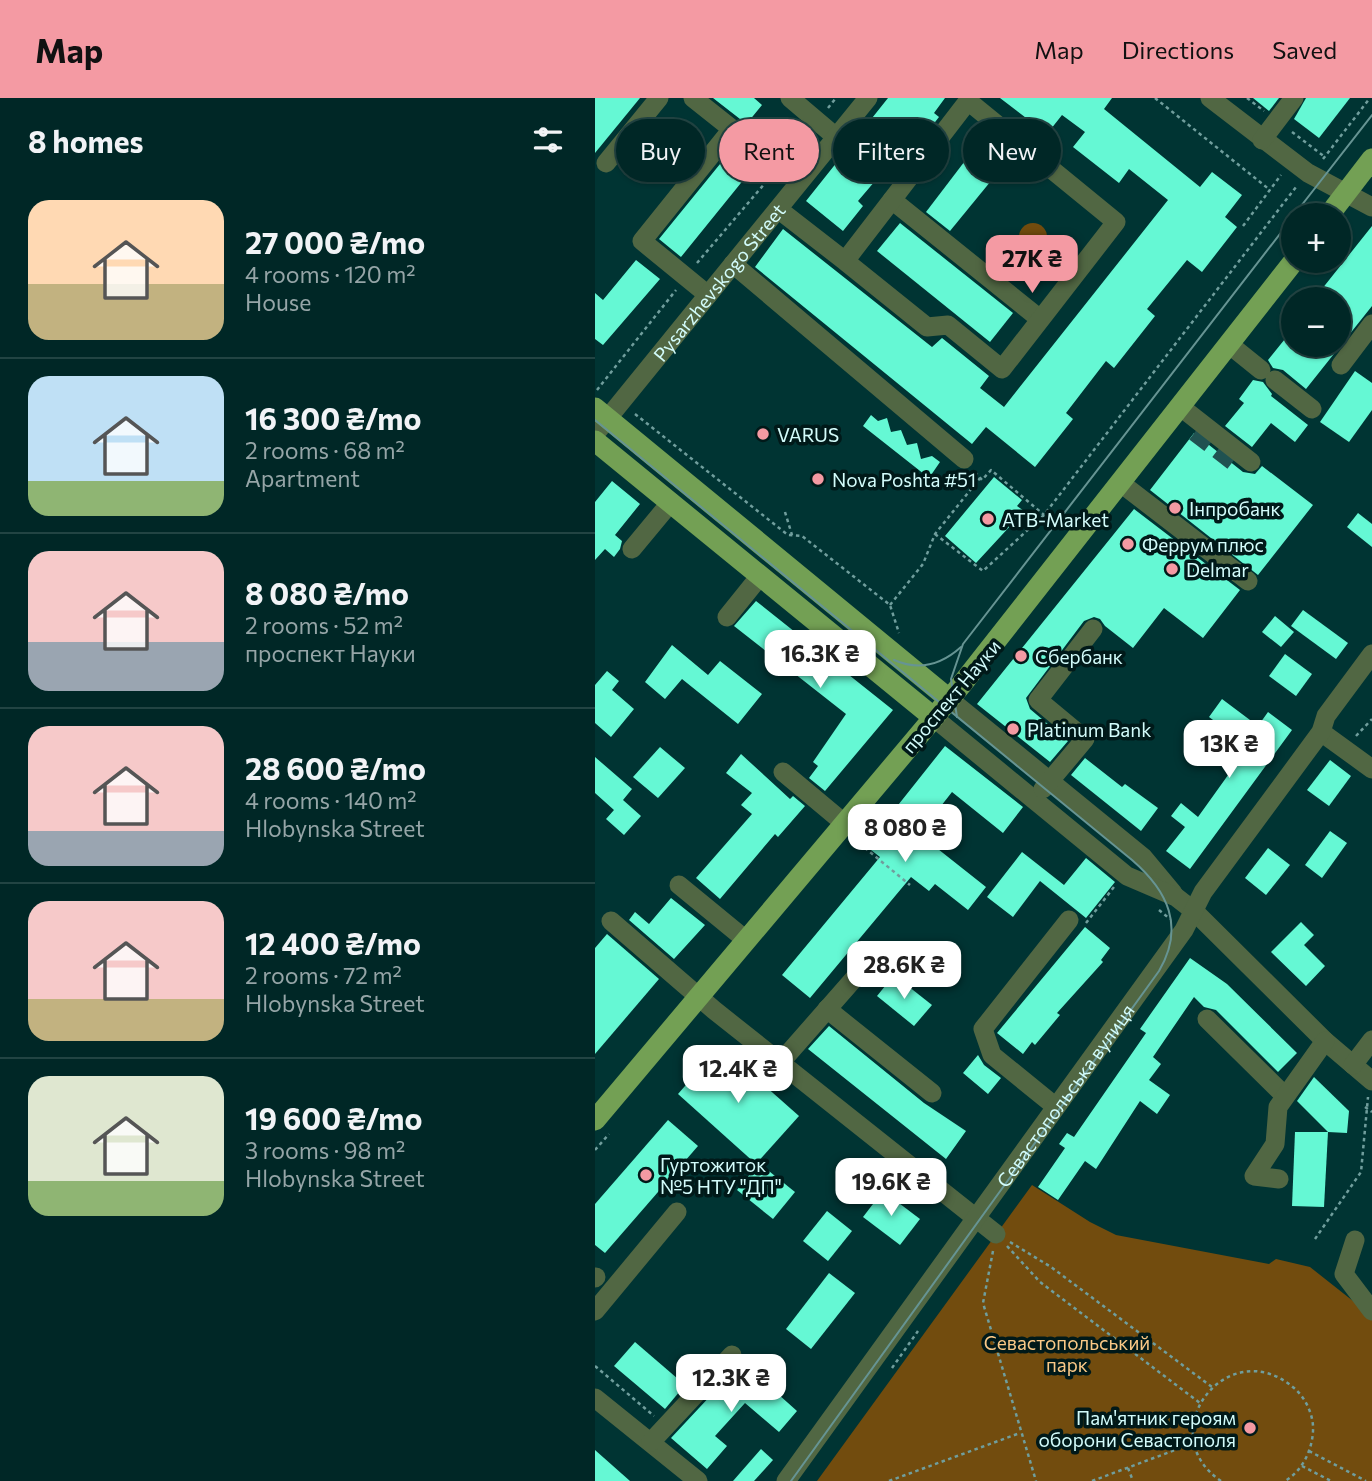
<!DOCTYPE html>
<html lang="en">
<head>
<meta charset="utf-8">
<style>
  :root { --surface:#002726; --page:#0e3332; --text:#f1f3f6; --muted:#95a5a7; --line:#224443; --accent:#f49aa3 }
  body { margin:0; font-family:Commissioner,sans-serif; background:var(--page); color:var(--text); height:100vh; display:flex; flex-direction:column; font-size:26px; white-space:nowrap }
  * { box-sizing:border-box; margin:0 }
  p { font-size:23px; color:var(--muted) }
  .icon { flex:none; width:38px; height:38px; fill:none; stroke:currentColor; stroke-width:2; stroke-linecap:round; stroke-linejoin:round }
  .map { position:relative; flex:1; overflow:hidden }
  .panel { display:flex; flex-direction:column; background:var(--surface); width:595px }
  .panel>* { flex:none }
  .guide { position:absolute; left:21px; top:21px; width:651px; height:63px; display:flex; gap:14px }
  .controls { position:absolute; left:686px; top:105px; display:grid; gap:14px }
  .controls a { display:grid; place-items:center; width:70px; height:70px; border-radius:50%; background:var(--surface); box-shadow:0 2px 5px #0004,0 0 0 2px var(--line); font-size:35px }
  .price { position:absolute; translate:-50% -60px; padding:0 16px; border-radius:14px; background:#fff; color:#222; font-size:23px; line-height:46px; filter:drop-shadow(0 2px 4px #0008) }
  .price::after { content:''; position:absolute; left:50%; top:42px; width:21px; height:16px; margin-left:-10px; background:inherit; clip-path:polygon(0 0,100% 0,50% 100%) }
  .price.selected { background:var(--accent); color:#111 }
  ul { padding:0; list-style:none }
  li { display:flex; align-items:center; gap:21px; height:175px; padding:0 28px }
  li+li { border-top:2px solid var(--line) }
  li span { display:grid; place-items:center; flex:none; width:196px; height:140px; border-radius:21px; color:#555 }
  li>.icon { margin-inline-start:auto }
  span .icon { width:84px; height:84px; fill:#fffc; stroke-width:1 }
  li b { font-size:30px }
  h2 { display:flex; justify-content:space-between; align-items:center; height:84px; padding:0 28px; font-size:30px }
  .chip { padding:0 24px; border-radius:32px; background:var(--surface); box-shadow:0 2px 5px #0004,0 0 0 2px var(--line); font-size:24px; line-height:63px }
  .chip.selected { background:var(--accent); color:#111 }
  header { display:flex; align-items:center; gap:42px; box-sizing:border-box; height:98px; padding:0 35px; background:var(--accent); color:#111 }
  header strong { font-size:33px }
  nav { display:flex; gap:38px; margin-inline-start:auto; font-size:24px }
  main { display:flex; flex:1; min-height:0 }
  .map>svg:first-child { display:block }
  .green { fill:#724c0e }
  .building { fill:#65f8d4 }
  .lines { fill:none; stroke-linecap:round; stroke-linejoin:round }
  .minor-tunnel { stroke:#205251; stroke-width:19; stroke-dasharray:19 10; stroke-linecap:butt }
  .path { stroke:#709e9d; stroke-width:2.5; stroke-dasharray:3.5 3.5; stroke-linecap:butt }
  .minor { stroke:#516743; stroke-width:19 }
  .major { stroke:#73a054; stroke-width:21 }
  .tram { stroke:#669493; stroke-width:2 }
  .poi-dot { fill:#f49aa3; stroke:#001919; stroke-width:2.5 }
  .labels { text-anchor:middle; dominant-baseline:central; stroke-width:7; stroke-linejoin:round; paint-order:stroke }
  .street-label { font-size:19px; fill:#d3fcfb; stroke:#001919 }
  .poi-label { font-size:19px; fill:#d3fcfb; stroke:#001919; text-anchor:start }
  .park-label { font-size:19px; fill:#fac987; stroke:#001919 }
</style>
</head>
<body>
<header>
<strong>Map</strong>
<nav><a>Map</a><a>Directions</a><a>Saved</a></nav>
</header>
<main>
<section class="panel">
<h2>8 homes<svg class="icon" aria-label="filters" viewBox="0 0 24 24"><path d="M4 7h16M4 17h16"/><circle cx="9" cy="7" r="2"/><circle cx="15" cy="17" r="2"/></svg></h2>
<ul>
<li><span style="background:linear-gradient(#ffd9b3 60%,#c2b280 0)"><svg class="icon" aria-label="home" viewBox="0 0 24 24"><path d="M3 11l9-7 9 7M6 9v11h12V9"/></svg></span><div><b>27 000 ₴/mo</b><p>4 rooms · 120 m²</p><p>House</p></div></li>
<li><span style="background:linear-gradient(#bfe0f5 75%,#8fb573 0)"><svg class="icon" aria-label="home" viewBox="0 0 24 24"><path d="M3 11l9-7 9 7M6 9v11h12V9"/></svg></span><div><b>16 300 ₴/mo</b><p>2 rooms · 68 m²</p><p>Apartment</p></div></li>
<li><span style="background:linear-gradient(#f6c9c9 65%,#9aa5b1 0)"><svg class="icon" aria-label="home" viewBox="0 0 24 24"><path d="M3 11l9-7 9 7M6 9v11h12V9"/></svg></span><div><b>8 080 ₴/mo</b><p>2 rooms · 52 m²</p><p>проспект Науки</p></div></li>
<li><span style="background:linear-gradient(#f6c9c9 75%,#9aa5b1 0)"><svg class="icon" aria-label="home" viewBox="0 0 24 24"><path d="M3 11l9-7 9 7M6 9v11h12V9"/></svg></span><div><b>28 600 ₴/mo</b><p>4 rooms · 140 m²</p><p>Hlobynska Street</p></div></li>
<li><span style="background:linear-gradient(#f6c9c9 70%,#c2b280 0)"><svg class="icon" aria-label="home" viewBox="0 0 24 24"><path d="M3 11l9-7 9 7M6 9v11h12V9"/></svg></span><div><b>12 400 ₴/mo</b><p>2 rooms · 72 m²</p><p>Hlobynska Street</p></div></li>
<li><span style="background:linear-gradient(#dfe7d0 75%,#8fb573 0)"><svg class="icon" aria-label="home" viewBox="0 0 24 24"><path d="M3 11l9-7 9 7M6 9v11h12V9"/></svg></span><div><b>19 600 ₴/mo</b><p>3 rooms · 98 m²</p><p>Hlobynska Street</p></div></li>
</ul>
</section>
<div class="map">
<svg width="777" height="1383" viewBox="0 0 777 1383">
  <rect width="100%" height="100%" fill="#003433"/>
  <g class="green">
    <circle cx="438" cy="139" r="14"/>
    <path d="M437,1087L495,1124L521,1137L674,1166L681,1161L715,1169L777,1218V1383H222Z"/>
  </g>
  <g class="building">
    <path d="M0,0H45L0,55Z"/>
    <path d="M118,0H159L167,7L149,29L145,21Z"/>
    <path d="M293,0H350L339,15L344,19L333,33L327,28L263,103L268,108L248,133L211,103Z"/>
    <path d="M405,0H517L509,11L605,89L617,74L647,97L630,119L642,129L607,174L592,162L552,211L560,218L519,270L511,263L471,315L478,321L440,369L391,329L377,346L160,169L188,131L337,249L347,240L394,278L385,290L409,309L573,102L534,71L524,85L478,49L490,34L467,17L452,36Z"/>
    <path d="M658,0H684L674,13Z"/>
    <path d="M711,0H755L724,40L699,21Z"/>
    <path d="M155,22L180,43L86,159L64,141L147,39Z"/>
    <path d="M392,34L418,56L355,133L331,114Z"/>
    <path d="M305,125L418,215L395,244L282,153Z"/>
    <path d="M777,128V208L711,291L688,272L678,270L673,262L698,231V247H744V201H719Z"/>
    <path d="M41,162L65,181L8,247L0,241V195L8,202Z"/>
    <path d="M760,273L777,285V312L754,344L725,324Z"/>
    <path d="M658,282L668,284L677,296L676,298L713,327L700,344L676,325L657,349L630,328L649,305L644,301Z"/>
    <path d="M276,317L283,323L292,320L296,334L306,332L312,347L322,345L326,361L337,358L345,364L334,380L268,328Z"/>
    <path d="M599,335L648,374L660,376L667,368L718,407L663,477L555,392Z"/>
    <path d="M399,379L427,402L422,408L429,413L381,465L350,438Z"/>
    <path d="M17,383L45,406L20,437L27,443L25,451L19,459L10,451L0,462V404Z"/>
    <path d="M539,411L645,492L608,540L569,510L538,550L510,528L505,521L499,519L489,523L431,600L435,611L473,643L455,664L382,606Z"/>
    <path d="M763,415L777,426V449L752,429Z"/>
    <path d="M161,503L298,612L230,693L214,680L223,668L218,664L251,616L139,528Z"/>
    <path d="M708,512L753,545L741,561L696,528Z"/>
    <path d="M680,518L699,534L686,549L667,534Z"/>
    <path d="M77,547L113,577L125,563L167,596L143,626L87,581L70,601L50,584Z"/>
    <path d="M690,556L717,576L701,598L674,578Z"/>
    <path d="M12,573L24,583L17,592L39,611L16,639L0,625V587Z"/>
    <path d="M627,601L663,628L673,614L697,632L595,771L571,753L590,729L576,718L586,705L603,719L651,652L642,646L645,642L614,619Z"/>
    <path d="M350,648L428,709L408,735L357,694L324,736L391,789L373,812L340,786L334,793L316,779L215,900L187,877L285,759L276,752L298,725L292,721Z"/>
    <path d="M65,649L90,670L63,700L38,679Z"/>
    <path d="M146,656L195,701L198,698L210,708L183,739L180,736L125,801L101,780L157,716L146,707L157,695L131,675Z"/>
    <path d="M0,659L37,691L28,702L46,718L29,737L11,721L19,712L0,695Z"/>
    <path d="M490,660L527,689L530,686L563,710L546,733L476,677Z"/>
    <path d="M735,662L756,678L734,708L712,692Z"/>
    <path d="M735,733L752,745L727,780L710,767Z"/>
    <path d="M673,750L695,767L671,797L650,780Z"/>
    <path d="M427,754L469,787L491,760L520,784L491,820L445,783L418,819L392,799Z"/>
    <path d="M76,800L110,827L79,861L34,822L40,814L54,826Z"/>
    <path d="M706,824L719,837L709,847L730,868L711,888L676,854Z"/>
    <path d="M490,829L515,850L506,862L508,864L462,915L465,917L440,947L437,944L428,956L402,935Z"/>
    <path d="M12,836L64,881L0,956V850Z"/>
    <path d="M595,860L632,886L702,955L683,974L621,912L609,909L599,899L558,959L566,966L554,982L575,997L562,1016L545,1003L501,1071L490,1063L463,1102L443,1089L470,1050L464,1046L472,1035L479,1039L551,935L545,931Z"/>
    <path d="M299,877L337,907L319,928L282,898Z"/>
    <path d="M234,928L329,1005L371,1033L351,1061L213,951Z"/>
    <path d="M125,948L204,1018L161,1066L83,996Z"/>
    <path d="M383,957L389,967L406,980L393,996L368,975Z"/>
    <path d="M719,979L754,1013L752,1035L733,1034L702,1003Z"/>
    <path d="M73,1022L103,1048L10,1155L0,1147V1106Z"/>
    <path d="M700,1034H733L729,1109L697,1108Z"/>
    <path d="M164,1065L200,1094L178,1121L142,1092Z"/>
    <path d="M288,1093L325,1121L305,1147L268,1119Z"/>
    <path d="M232,1113L257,1133L233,1163L208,1143Z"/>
    <path d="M234,1175L260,1195L216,1251L191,1231Z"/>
    <path d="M40,1244L90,1287L70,1311L19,1268Z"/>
    <path d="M147,1264L202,1313L184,1334L150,1305L120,1338L132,1348L112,1371L76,1340Z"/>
    <path d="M166,1351L178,1362L159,1383H138Z"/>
    <path d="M0,1352L35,1383H0Z"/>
  </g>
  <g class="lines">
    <path class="minor-tunnel" d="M600,334L646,369"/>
    <g class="path">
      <path d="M560,0L675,92"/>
      <path d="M652,0L669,13"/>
      <path d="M233,10L241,0"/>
      <path d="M697,34L730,59"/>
      <path d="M728,61L775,0"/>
      <path d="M648,128L686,77"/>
      <path d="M102,165L211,37"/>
      <path d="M717,169L721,163"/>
      <path d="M2,292L81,192"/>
      <path d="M40,316L193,437L207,438L295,507L304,535"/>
      <path d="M380,374L387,382L396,372L449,417"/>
      <path d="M190,414L197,437"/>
      <path d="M340,436L388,473L449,417L701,89"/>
      <path d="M295,507L328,466L340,436L385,380"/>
      <path d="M761,638L777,621"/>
      <path d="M259,741L315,787"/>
      <path d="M564,812L575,821"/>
      <path d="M491,825L519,789"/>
      <path d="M770,1009L777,1014"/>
      <path d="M0,1052L14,1036"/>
      <path d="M720,1141L766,1074L773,999"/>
      <path d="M415,1144L456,1169L617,1289"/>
      <path d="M412,1148L445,1184L605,1305"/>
      <path d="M398,1153L388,1205L441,1383"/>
      <path d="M0,1268L59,1318"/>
      <path d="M297,1270L323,1233"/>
      <path d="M714,1353L771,1383"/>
      <path d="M707,1368L736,1383"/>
      <path d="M533,1370L538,1383"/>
      <path d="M294,1383L425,1335"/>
      <path d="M497,1383L599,1345"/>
      <path d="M626,1383C555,1335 633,1233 699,1290C711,1300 719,1318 718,1333C717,1353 707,1373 690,1383"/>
    </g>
    <g class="minor">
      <path d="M98,0L137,31L47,143L113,197"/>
      <path d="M195,0L241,39"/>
      <path d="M615,0L713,75L777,109"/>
      <path d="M667,42L699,0"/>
      <path d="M11,65L64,0"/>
      <path d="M297,102L445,221"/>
      <path d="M183,111L250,163L373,3L521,124L407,271L353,227L332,229L250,163"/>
      <path d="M138,166L369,361"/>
      <path d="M635,247L666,272"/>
      <path d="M746,267L777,226"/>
      <path d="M680,282L717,311"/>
      <path d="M587,310L656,364"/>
      <path id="s1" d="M0,336L273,0"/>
      <path d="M527,386L653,483"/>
      <path d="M37,451L76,404"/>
      <path d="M132,519L165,478"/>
      <path d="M354,601L548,759L578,795"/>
      <path d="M338,619L532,778L581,799L599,813L730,943L777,983"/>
      <path d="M726,634L777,671"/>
      <path d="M188,674L249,725"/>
      <path d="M448,691L490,641L443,602L498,531"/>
      <path d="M84,787L151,842"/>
      <path d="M16,823L119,912L401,1136"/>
      <path d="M232,911L337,995"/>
      <path d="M612,921L690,998"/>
      <path d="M185,965L264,875"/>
      <path d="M758,967L777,942"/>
      <path d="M461,1009L397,957L388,931L474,822"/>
      <path d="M684,1081L659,1078L680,1046L683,1009L730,943"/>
      <path d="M760,1142L749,1176L777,1213"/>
      <path d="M0,1180L1,1179"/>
      <path d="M0,1213L82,1114"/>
      <path d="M0,1300L103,1383"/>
      <path d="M56,1344L137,1257"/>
      <path id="s2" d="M191,1383L589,832L608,794L726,634L731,618L777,556"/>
    </g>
    <g class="major">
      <path d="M734,117L777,61"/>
      <path d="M0,310L354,601"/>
      <path d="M0,343L338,619"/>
      <path d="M0,1022L367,586L699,163"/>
    </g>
    <g class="tram">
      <path d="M699,117L777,17"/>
      <path d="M0,322L537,762C573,793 590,829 564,873L196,1383"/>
      <path d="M299,562C324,573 346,567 366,549"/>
      <path d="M362,619L356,581L368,546L698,119"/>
    </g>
  </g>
  <g class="poi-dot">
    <circle cx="168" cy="336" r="7"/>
    <circle cx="223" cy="381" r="7"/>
    <circle cx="580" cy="410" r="7"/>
    <circle cx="393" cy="421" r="7"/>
    <circle cx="533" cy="446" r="7"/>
    <circle cx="577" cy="471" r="7"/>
    <circle cx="426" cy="558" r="7"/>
    <circle cx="418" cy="631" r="7"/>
    <circle cx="51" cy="1077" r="7"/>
    <circle cx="655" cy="1330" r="7"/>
  </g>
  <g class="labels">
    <g class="street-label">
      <text stroke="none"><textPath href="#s1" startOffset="196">Pysarzhevskogo Street</textPath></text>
      <text transform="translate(356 598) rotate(-50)">проспект Науки</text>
      <text stroke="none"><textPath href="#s2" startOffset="476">Севастопольська вулиця</textPath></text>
    </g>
    <g class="poi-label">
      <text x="182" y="336">VARUS</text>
      <text x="237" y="381">Nova Poshta #51</text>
      <text x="594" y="410">Інпробанк</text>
      <text x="407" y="421">ATB-Market</text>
      <text x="547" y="446">Феррум плюс</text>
      <text x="591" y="471">Delmar</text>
      <text x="440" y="558">Сбербанк</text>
      <text x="432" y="631">Platinum Bank</text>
      <text x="65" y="1066">Гуртожиток<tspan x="65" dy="22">№5 НТУ "ДП"</tspan></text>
      <text x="641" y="1319" text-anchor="end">Пам'ятник героям<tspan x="641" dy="22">оборони Севастополя</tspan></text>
    </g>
    <g class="park-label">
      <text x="472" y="1244">Севастопольський<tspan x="472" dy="22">парк</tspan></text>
    </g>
  </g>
</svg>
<div class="controls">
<a>+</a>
<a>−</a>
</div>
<b class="price selected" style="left:437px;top:197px">27K ₴</b>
<b class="price" style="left:225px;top:592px">16.3K ₴</b>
<b class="price" style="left:634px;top:682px">13K ₴</b>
<b class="price" style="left:310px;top:766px">8 080 ₴</b>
<b class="price" style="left:309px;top:903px">28.6K ₴</b>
<b class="price" style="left:143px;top:1007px">12.4K ₴</b>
<b class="price" style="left:296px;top:1120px">19.6K ₴</b>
<b class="price" style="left:136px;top:1316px">12.3K ₴</b>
<div class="guide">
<a class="chip">Buy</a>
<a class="chip selected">Rent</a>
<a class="chip">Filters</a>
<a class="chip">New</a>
</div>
</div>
</main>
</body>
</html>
